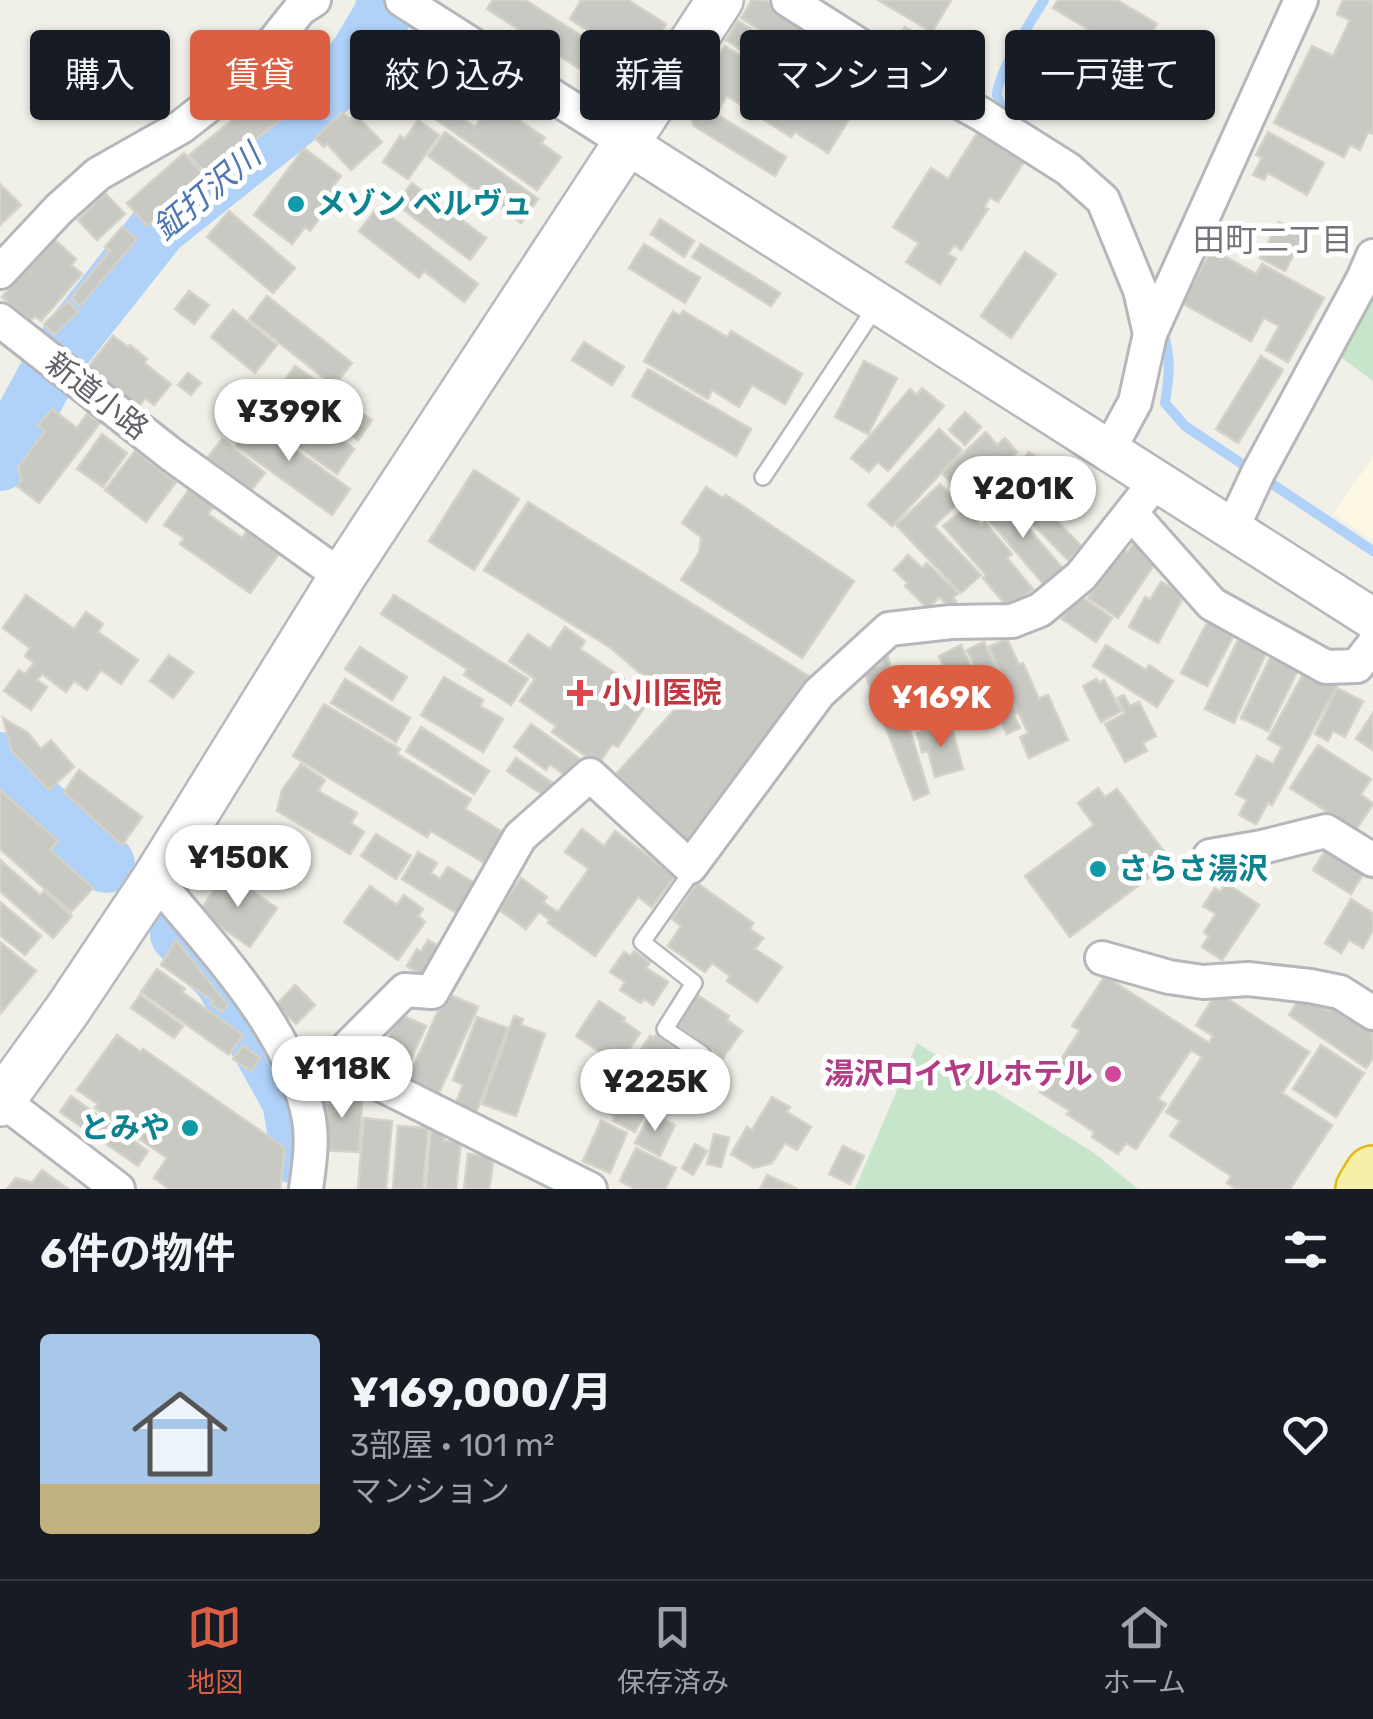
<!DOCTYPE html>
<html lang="ja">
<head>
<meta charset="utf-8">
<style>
  :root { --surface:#171b24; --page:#242831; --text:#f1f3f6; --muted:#9ea1a6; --line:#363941; --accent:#dc5e43 }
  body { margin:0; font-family:Rubik,"Noto Sans JP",sans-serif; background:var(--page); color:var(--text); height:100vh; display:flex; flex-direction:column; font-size:38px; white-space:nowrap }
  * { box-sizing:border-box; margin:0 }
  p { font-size:32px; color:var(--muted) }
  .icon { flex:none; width:55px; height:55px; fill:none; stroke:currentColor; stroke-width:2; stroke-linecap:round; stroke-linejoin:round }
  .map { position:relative; height:1189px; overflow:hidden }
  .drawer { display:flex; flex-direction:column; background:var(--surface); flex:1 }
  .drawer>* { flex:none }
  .guide { position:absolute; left:30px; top:30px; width:1315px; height:90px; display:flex; gap:20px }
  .price { position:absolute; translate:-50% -85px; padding:0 22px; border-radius:35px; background:#fff; color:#222; font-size:32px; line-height:65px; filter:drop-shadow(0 2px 5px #0008) }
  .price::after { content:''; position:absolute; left:50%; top:60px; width:30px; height:22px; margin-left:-15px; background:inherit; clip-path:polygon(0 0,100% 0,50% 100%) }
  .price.on { background:var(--accent); color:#fff }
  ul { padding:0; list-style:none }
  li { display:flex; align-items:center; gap:30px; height:250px; padding:0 40px }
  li+li { border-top:2px solid var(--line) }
  li span { display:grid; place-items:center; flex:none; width:280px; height:200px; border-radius:10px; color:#555 }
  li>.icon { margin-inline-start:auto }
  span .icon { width:120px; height:120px; fill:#fffc; stroke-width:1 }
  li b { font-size:42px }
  h2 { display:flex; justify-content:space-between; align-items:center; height:120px; padding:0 40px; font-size:42px }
  .chip { padding:0 35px; border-radius:10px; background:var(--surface); box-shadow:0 2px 8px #0004; font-size:35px; line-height:90px }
  .chip.on { background:var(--accent); color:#fff }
  .tab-bar { display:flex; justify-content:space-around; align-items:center; height:140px; border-top:2px solid var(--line); background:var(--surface); font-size:28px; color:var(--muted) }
  .tab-bar a { display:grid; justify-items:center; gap:5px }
  .tab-bar .on { color:var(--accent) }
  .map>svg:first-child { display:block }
  .commercial { fill:#fcf8e2 }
  .green { fill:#c7e5ca }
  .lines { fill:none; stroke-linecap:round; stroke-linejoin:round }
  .stream { stroke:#b0d2f8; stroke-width:10 }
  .river { stroke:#b0d2f8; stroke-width:58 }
  .building { fill:#c9c9c3; stroke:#d5d2c7; stroke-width:2.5 }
  .service-casing { stroke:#b5b7bb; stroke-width:20 }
  .minor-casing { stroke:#b5b7bb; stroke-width:38 }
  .tertiary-casing { stroke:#b5b7bb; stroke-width:45 }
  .secondary-casing { stroke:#b7b9be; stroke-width:50 }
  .trunk-casing { stroke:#e5b913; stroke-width:60 }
  .service { stroke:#fff; stroke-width:15 }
  .minor { stroke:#fff; stroke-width:32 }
  .tertiary { stroke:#fff; stroke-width:40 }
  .secondary { stroke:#fff; stroke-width:45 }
  .trunk { stroke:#f7eea8; stroke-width:55 }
  .culture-dot { fill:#0f9aa8; stroke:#fff; stroke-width:4 }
  .health-dot { fill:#e0444e; stroke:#fff; stroke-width:4 }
  .hotel-dot { fill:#d1479c; stroke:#fff; stroke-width:4 }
  .labels { text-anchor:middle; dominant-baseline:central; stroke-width:10; stroke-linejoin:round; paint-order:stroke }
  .culture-label { font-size:30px; font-weight:bold; fill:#0d838f; stroke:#fff; text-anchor:start }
  .street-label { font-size:30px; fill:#606267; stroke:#fff }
  .health-label { font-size:30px; font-weight:bold; fill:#be3a42; stroke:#fff; text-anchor:start }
  .hotel-label { font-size:30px; font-weight:bold; fill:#b23c85; stroke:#fff; text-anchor:end }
  .water-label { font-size:32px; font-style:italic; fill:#5077b2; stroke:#fff }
  .neighbourhood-label { font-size:32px; fill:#717479; stroke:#fff }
</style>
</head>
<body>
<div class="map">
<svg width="1373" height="1189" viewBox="0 0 1373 1189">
  <rect width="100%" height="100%" fill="#f0efe8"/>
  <path class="commercial" d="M1373,457V541L1333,514Z"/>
  <g class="green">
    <path d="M1373,283V381L1338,355Z"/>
    <path d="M917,1043L1094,1153L1138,1189H855Z"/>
  </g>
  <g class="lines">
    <g class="stream">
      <path d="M1010,114C1003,109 998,104 997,95C996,77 1033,17 1044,0"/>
      <path d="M1162,327C1171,359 1170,371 1165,403L1185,426L1373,551"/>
    </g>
    <g class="river">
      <path d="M68,342L159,227L317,101L358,56L382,16L386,0"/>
      <path d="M0,462L45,379"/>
      <path d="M0,761L15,785L106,864"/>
      <path d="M179,934L223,979L291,1101L296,1130L295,1155"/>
    </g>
  </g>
  <g class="building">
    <path d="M493,0H525L638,72L629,88L612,90L487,9Z"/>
    <path d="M581,0H628L666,24L641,64L570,19Z"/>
    <path d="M752,0H765L871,68L856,91L741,18Z"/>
    <path d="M878,0H951L932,32Z"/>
    <path d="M1058,0H1117L1157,24L1143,48L1138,45L1132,56L1053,8Z"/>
    <path d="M1343,0H1373V134L1368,132L1360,150L1350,145L1344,157L1274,123L1312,46L1333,56L1350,20L1337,14Z"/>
    <path d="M738,21L773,43L761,62L726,40Z"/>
    <path d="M905,27L976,70L965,88L901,49L904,44L897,39Z"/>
    <path d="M400,40L462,83L463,81L480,92L462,118L475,127L493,102L545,138L541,143L561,157L537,190L375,77Z"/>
    <path d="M725,46L808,99L812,94L817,98L827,82L836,87L833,92L843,99L837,108L851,116L828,153L795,132L791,137L727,96L718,110L694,95Z"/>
    <path d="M292,67L314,85L291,112L208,175L189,155L272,88Z"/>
    <path d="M693,100L786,157L775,176L694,126L688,108Z"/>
    <path d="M343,112L349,119L355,114L382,142L351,170L327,144L324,147L315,138Z"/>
    <path d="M418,120L439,135L408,179L383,162L400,136L405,139Z"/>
    <path d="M445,132L538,199L521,223L428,156Z"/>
    <path d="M978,132L1024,162L998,202L990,197L984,207L988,209L961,250L954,245L948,254L956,259L940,284L906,262L919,243L893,227L931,168L948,179Z"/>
    <path d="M1268,132L1324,163L1307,195L1268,173L1264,180L1253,175L1262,158L1256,155Z"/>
    <path d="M304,148L341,176L331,189L337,194L310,231L305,227L292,244L254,215Z"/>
    <path d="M184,153L204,176L147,226L127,203Z"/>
    <path d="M412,183L486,238L470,260L396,204Z"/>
    <path d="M0,184L21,205L0,225Z"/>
    <path d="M105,193L125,214L97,240L78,220Z"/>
    <path d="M378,207L478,284L464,302L424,271L419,278L359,231Z"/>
    <path d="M229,211L295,268L273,293L207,237Z"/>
    <path d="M660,219L694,241L684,257L651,234Z"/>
    <path d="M1279,222L1304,235L1285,271L1260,258Z"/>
    <path d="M122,227L137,239L80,306L71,298L110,251L105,247Z"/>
    <path d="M55,240L76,259L71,265L82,274L41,321L35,316L30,321L2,297L47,245L49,247Z"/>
    <path d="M644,244L700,278L685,303L629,268Z"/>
    <path d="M701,244L780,293L771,306L692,257Z"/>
    <path d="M1212,249L1256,274L1262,264L1324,298L1288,362L1266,350L1279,326L1264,318L1251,341L1182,303Z"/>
    <path d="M1025,252L1056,274L1011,338L981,316Z"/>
    <path d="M189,291L209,305L194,324L175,309Z"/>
    <path d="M267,296L352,363L334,386L249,319Z"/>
    <path d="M68,301L78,312L54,335L44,324Z"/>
    <path d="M233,310L277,345L255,373L211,337Z"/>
    <path d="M673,311L680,316L683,311L727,337L731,331L802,374L785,404L752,385L739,407L712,390L708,399L644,361Z"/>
    <path d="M113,336L128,347L130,345L147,359L144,363L171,384L154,405L145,398L139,407L88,367Z"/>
    <path d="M584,342L624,367L612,385L572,360Z"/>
    <path d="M1261,356L1283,370L1238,443L1216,429Z"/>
    <path d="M864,361L897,378L868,434L835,417Z"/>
    <path d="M295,366L372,420L358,440L350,434L347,437L278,390Z"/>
    <path d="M648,369L751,429L736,456L632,396Z"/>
    <path d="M188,373L201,383L191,395L178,385Z"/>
    <path d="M922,388L944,406L888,471L878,462L869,472L851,458L910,389L917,395Z"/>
    <path d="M282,398L354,449L337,474L264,423Z"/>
    <path d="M52,409L77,428L87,414L100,423L39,503L17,486L22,480L18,468L45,431L38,426Z"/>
    <path d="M244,412L350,489L332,515L236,446L240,439L229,432Z"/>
    <path d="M965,412L981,427L965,445L949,430Z"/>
    <path d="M939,429L962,450L892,526L868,505Z"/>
    <path d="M986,432L997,445L1005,438L1017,452L1003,466L994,456L957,490L942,473Z"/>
    <path d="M102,434L127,453L103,487L77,469Z"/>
    <path d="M222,439L265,473L249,493L206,460Z"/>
    <path d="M135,451L176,482L146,522L105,490Z"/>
    <path d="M1029,452L1070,482L1052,507L1027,488L1030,484L1014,473Z"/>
    <path d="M474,470L519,499L474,570L429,541Z"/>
    <path d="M1007,472L1025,490L1014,502L995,484Z"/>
    <path d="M940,484L958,503L934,526L981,575L961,593L896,525Z"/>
    <path d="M706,487L723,498L726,495L854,581L802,658L681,580L699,553L701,537L682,523Z"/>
    <path d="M190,488L214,506L208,514L242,538L247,531L279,554L250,593L180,544L184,538L164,525Z"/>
    <path d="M1001,496L1064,570L1045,586L982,512Z"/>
    <path d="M528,502L812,678L686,841L616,774L678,706L611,648L484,570Z"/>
    <path d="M1040,503L1082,547L1068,560L1026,517Z"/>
    <path d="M965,508L981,526L985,522L1012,554L1007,558L1033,589L1009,609L983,578L986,575L943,526Z"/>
    <path d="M1134,543L1158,559L1118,618L1088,598L1122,549L1127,552Z"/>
    <path d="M908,555L922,568L927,563L958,593L953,598L956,601L950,607L939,597L928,609L905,586L908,583L894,570Z"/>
    <path d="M1161,582L1185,594L1158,643L1129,627L1145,597L1150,600Z"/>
    <path d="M26,595L74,629L86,612L103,624L98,632L138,660L121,684L101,670L87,690L74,681L66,692L42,674L37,680L47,687L31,710L4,691L19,670L25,674L34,663L25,656L30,648L3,628Z"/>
    <path d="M394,595L528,679L511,705L464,675L467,669L381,614Z"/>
    <path d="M1079,595L1112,618L1096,642L1062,619Z"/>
    <path d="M1209,619L1235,633L1207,686L1181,673Z"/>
    <path d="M565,627L585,641L580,649L624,679L621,684L648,702L618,747L612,744L598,765L552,732L556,726L520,701L535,679L509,661L528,634L550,649Z"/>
    <path d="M1239,638L1267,651L1234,723L1205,709Z"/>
    <path d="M1007,639L1019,665L1023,663L1039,699L1048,695L1068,740L1029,758L1020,737L1028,733L989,647Z"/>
    <path d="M984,642L1017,713L1013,714L1020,728L1007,734L967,650Z"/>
    <path d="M961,645L988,703L959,716L948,691L954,688L939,656Z"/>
    <path d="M1106,645L1146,670L1149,665L1173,681L1157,707L1093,666Z"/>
    <path d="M360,647L407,677L392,700L345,669Z"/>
    <path d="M886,651L929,793L914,800L864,671L882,665L879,656Z"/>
    <path d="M1272,654L1299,668L1268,731L1241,718Z"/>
    <path d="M169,655L193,672L173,698L150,681Z"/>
    <path d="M1306,669L1337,685L1272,805L1268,803L1256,824L1239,815L1247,800L1236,794L1257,756L1273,764L1282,747L1268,739Z"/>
    <path d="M444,677L483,700L480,706L503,719L483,752L421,715Z"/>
    <path d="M345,679L410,718L396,742L331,703Z"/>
    <path d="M1096,679L1099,683L1104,680L1121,711L1101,722L1083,686Z"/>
    <path d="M1337,688L1363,701L1345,737L1333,731L1328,741L1315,734Z"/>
    <path d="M1124,695L1130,706L1139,702L1156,736L1143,743L1147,751L1125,762L1105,724L1125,713L1117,698Z"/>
    <path d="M324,704L400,749L397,754L471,799L465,809L504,833L486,864L431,831L427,837L293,756Z"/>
    <path d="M1373,713V750L1356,739Z"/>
    <path d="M3,718L28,733L41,749L51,740L74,767L49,790L12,751Z"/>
    <path d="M531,724L580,759L567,777L550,764L546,770L514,747Z"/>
    <path d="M945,725L946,730L952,728L963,769L935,777L928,751L922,752L917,733Z"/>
    <path d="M421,727L489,771L474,794L406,751Z"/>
    <path d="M1318,745L1371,779L1361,794L1373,804L1356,830L1290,788Z"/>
    <path d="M516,758L553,783L545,796L507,771Z"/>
    <path d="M301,764L325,780L318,791L357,813L351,823L364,832L350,854L277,811L282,790Z"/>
    <path d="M79,770L142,817L122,845L64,792Z"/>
    <path d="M1098,788L1105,797L1117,789L1171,861L1070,937L1025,876L1094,825L1078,803Z"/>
    <path d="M0,790L58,841L50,850L93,888L71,912L0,849Z"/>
    <path d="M582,829L604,846L615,831L675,876L652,907L638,897L595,956L548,923L550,920L539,912L526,929L499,910L521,878L547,897L543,902L558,912L589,869L565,852Z"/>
    <path d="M376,834L411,856L396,879L361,856Z"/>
    <path d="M1327,848L1364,873L1351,894L1313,870Z"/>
    <path d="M418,852L437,863L431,873L440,879L448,867L476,884L458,914L402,879Z"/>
    <path d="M0,860L40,895L44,891L72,916L53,938L0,891Z"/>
    <path d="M226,873L277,908L250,947L199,912Z"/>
    <path d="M697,883L753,923L750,929L763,938L755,949L782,967L757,1002L727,981L730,976L712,963L705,972L668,946L681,926L672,919Z"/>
    <path d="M1226,883L1259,905L1222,960L1202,947L1209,936L1204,932L1216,914L1203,906L1215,888L1220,892Z"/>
    <path d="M370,886L397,905L404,895L423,909L418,916L425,922L398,960L344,922Z"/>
    <path d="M1351,899L1373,913V930L1363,948L1349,940L1341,953L1325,943Z"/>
    <path d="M0,902L41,936L25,955L0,935Z"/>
    <path d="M176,940L228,1005L222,1012L211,1004L213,1001L161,965Z"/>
    <path d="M428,940L442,948L425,977L407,966L417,949L421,952Z"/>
    <path d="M0,942L36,971L0,1014Z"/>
    <path d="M634,951L650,962L646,968L668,982L653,1005L644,999L641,1003L620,990L625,982L610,972L624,952L631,956Z"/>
    <path d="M157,969L185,989L182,992L243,1035L229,1055L141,992Z"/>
    <path d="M1105,976L1209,1043L1213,1036L1196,1025L1217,992L1309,1052L1282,1093L1332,1125L1290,1189H1236L1227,1183L1231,1176L1170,1136L1180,1121L1166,1112L1202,1057L1191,1050L1158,1099L1166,1104L1136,1149L1126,1143L1118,1154L1092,1137L1094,1132L1067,1114L1070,1111L1040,1092L1080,1030L1072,1026Z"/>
    <path d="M295,985L315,1005L296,1024L276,1005Z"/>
    <path d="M446,993L478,1007L438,1095L407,1081Z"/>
    <path d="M696,994L729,1016L727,1020L742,1031L723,1058L675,1024Z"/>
    <path d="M140,995L183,1026L174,1038L131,1008Z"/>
    <path d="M1300,998L1309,1004L1312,999L1329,1011L1333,1005L1373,1033V1058L1366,1068L1289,1015Z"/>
    <path d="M599,1001L625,1018L623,1021L640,1033L623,1059L613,1053L610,1059L576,1036Z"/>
    <path d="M399,1014L426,1026L402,1079L367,1062L378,1037L387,1041Z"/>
    <path d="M514,1016L523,1019L521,1025L545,1034L516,1116L482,1104Z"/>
    <path d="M477,1017L508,1028L476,1113L455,1105L463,1085L453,1080Z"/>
    <path d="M117,1035L141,1052L143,1049L285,1148L280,1189H169L154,1178L167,1158L95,1108L98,1104L77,1090Z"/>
    <path d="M656,1035L682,1053L679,1056L688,1062L666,1094L628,1068L650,1036L654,1038Z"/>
    <path d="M243,1045L260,1058L251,1071L233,1059Z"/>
    <path d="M1321,1045L1364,1073L1336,1117L1293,1089Z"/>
    <path d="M625,1074L656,1090L635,1132L613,1121L615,1116L606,1112Z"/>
    <path d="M334,1087L363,1089L359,1152L319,1150L321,1102L333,1103Z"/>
    <path d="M71,1096L148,1151L138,1166L60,1112Z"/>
    <path d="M772,1097L790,1107L787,1112L811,1127L797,1150L785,1143L772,1163L754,1168L731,1154L747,1127L752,1130Z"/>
    <path d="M651,1112L675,1125L660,1156L635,1143Z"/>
    <path d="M364,1118L392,1121L386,1189H358Z"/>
    <path d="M601,1121L627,1133L610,1173L583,1161Z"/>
    <path d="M398,1126L428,1128L423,1189H393Z"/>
    <path d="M431,1130L445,1132L444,1141L461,1142L456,1189H426Z"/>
    <path d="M714,1134L729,1138L721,1167L707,1164Z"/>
    <path d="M695,1144L707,1151L693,1175L682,1168Z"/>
    <path d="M843,1146L864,1156L850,1184L829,1174Z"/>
    <path d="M636,1148L676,1168L665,1189H635L620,1181Z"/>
    <path d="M468,1154L494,1157L489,1189H464Z"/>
    <path d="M42,1170L68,1189H7L16,1178L32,1183Z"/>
    <path d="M767,1175L797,1189H760Z"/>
  </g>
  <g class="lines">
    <g class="service-casing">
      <g id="service">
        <path d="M763,477L877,305"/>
        <path d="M690,867L688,877L642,942L694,983L665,1029L702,1054"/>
      </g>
    </g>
    <g class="minor-casing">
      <g id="minor">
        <path d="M402,0L628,144"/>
        <path d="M788,0L886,62L981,114L1068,169L1103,200L1140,290L1150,334"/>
        <path d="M0,272L59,209L98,174L181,127L226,92L261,58L300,9L314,0"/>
        <path d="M0,320L172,455L342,577"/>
        <path d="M1109,450L1135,402L1150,334L1301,0"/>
        <path d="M1131,513L1212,604L1326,667L1357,666L1373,645"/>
        <path d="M1232,529L1258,473L1363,279L1373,256"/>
        <path d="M1210,856L1262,847L1326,831L1373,860"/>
        <path d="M155,879C211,946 293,1031 309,1119C313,1143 309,1166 306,1189"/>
        <path d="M1102,958L1169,977L1203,982L1248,979L1310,986L1340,992L1373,1013"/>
        <path d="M334,1061L590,1189"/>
        <path d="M299,1082L334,1061L405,990L432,992L520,837L590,775L690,867L819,693L889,629L951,622L1012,621L1040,610L1081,576L1156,481"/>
        <path d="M2,1100L118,1189"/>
      </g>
    </g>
    <g class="tertiary-casing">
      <path id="tertiary" d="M628,144L1373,619"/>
    </g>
    <g class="secondary-casing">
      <path id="secondary" d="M0,1103L68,1009L155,879L342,577L720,0"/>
    </g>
    <g class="trunk-casing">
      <path id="trunk" d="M1364,1189L1373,1174"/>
    </g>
    <use href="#service" class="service"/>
    <use href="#minor" class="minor"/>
    <use href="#tertiary" class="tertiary"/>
    <use href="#secondary" class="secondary"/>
    <use href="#trunk" class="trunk"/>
  </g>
  <g class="culture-dot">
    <circle cx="296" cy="204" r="10"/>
    <circle cx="1098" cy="869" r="10"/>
    <circle cx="190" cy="1128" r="10"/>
  </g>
  <path class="health-dot" d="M575 678h10v10h10v10h-10v10h-10v-10h-10v-10h10z"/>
  <circle class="hotel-dot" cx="1113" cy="1074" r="10"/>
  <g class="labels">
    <g class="culture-label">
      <text x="316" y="204">メゾン ベルヴュ</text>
      <text x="1118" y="869">さらさ湯沢</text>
      <text x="170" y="1128" text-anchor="end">とみや</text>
    </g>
    <g class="street-label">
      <text transform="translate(97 396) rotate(38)">新道小路</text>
    </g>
    <g class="health-label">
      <text x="602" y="693">小川医院</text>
    </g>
    <g class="hotel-label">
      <text x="1093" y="1074">湯沢ロイヤルホテル</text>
    </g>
    <g class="water-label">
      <text transform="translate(207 192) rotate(-40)">鉦打沢川</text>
    </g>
    <g class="neighbourhood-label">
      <text x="1273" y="240">田町二丁目</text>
    </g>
  </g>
</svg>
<b class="price" style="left:289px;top:464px">¥399K</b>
<b class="price" style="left:1023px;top:541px">¥201K</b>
<b class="price on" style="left:941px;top:750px">¥169K</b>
<b class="price" style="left:238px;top:910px">¥150K</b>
<b class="price" style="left:342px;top:1121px">¥118K</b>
<b class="price" style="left:655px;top:1134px">¥225K</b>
<div class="guide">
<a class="chip">購入</a>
<a class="chip on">賃貸</a>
<a class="chip">絞り込み</a>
<a class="chip">新着</a>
<a class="chip">マンション</a>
<a class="chip">一戸建て</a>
</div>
</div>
<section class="drawer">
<h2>6件の物件<svg class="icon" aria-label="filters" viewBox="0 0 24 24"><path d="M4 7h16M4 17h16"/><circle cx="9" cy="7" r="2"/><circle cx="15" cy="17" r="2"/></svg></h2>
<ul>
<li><span style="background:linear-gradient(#a9c7e8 75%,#c2b280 0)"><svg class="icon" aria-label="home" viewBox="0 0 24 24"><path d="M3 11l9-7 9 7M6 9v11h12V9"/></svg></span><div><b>¥169,000/月</b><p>3部屋 · 101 m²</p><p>マンション</p></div><svg class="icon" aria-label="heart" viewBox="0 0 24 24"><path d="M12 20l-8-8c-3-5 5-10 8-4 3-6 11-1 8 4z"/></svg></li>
</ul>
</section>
<nav class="tab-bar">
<a class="on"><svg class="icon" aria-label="map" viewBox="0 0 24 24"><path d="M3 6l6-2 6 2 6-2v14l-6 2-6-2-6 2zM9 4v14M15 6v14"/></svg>地図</a>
<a><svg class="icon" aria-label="saved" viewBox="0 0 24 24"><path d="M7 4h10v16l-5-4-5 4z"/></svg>保存済み</a>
<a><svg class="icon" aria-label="home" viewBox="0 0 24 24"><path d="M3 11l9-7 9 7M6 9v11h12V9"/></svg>ホーム</a>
</nav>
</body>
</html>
